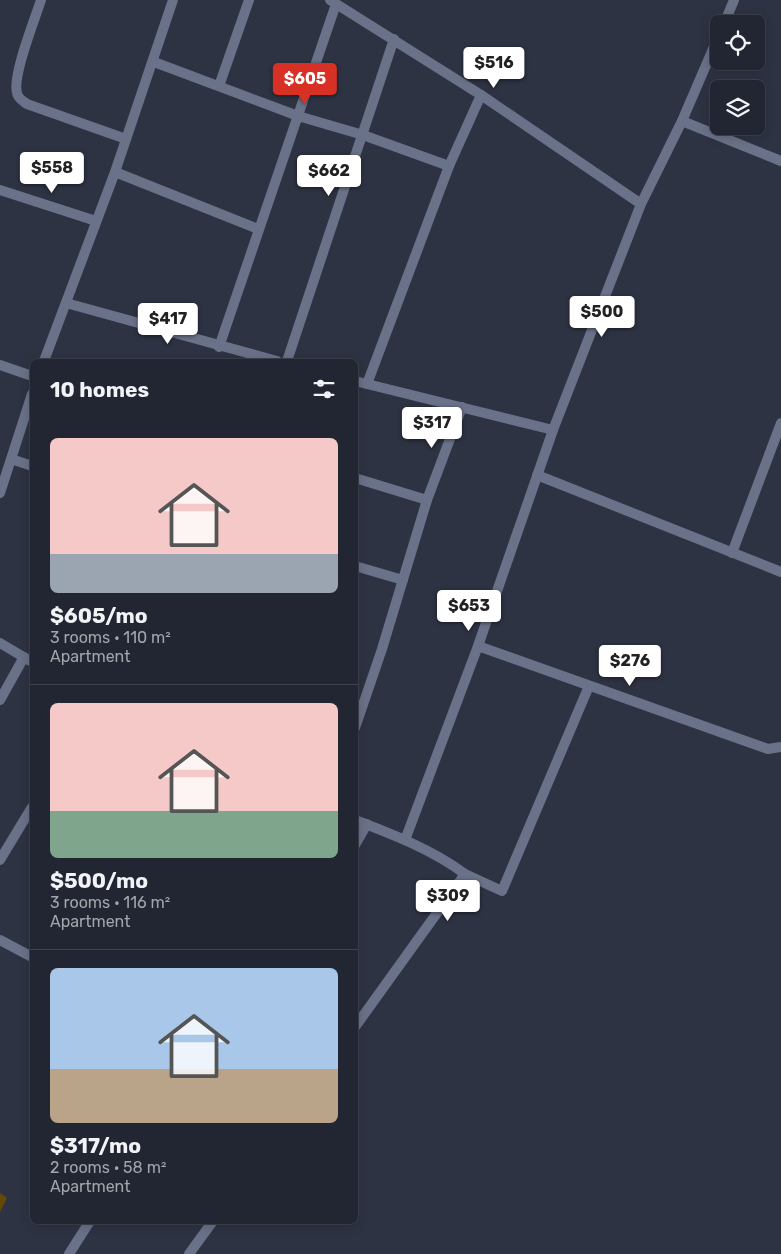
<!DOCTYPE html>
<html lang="en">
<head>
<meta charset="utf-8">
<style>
  :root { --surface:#222632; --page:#2a2e3a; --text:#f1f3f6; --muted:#a2a5ac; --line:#3f434d; --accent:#d93025 }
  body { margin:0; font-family:Rubik,sans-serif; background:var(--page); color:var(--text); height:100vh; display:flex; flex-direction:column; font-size:19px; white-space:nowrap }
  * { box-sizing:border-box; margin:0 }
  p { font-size:16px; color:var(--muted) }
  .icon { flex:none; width:28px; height:28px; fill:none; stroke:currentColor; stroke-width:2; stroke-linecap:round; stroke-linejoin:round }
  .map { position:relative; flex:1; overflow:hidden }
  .drawer { position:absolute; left:30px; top:359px; width:328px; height:865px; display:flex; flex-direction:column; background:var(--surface); border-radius:8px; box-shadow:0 2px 12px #0003,0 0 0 1px var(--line) }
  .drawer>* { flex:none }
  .fabs { position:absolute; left:710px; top:15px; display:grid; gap:10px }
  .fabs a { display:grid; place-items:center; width:55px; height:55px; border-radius:8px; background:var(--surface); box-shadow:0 2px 12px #0003,0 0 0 1px var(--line); font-size:25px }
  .price { position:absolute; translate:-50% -42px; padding:0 11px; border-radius:5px; background:#fff; color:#222; font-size:16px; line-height:32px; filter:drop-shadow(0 1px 2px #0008) }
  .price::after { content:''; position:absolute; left:50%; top:30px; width:15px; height:11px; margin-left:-8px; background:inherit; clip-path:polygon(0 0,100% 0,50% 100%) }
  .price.current { background:var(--accent); color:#fff }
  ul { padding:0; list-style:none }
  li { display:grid; align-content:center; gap:10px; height:265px; padding:0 20px }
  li+li { border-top:1px solid var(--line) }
  li span { display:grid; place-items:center; height:155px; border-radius:8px; color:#555 }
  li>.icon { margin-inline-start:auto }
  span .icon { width:90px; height:90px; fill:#fffc; stroke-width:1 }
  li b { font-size:21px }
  h2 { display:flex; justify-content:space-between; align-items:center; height:60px; padding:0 20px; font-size:21px }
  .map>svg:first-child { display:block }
  .building { fill:#604a06 }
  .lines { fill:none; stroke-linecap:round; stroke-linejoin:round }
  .street { stroke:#6a7289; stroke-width:10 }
</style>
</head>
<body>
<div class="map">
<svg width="781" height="1254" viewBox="0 0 781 1254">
  <rect width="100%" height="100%" fill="#2e3343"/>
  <path class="building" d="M0,1193L7,1198L0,1212Z"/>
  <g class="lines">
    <g class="street">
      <path d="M41,0C35,19 12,76 17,93C18,99 23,101 27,104L126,139"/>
      <path d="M330,0L481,95L641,204"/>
      <path d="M724,24L734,0"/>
      <path d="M154,62L298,116L363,135L449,166"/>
      <path d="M219,86L249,0"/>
      <path d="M682,121L781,161"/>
      <path d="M115,172L258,229"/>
      <path d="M0,190L96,221"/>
      <path d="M66,303L277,361"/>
      <path d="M219,347L336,4"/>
      <path d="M44,361L115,172L173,0"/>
      <path d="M287,361L394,39"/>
      <path d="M0,365L32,376"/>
      <path d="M355,381L553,430L641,204L682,121L719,35"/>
      <path d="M367,384L449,166L481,95"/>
      <path d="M32,394L11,459L32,466"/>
      <path d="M537,475L781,572"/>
      <path d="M355,478L427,500"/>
      <path d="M0,493L11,459"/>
      <path d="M732,553L781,423"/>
      <path d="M355,566L403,580"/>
      <path d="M0,643L32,662"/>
      <path d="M478,646L768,749L781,747"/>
      <path d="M0,700L24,657"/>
      <path d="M355,728L382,649L427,500L462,407"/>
      <path d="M355,820C392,834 433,850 465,874L355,1027"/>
      <path d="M405,840L478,646L553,430"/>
      <path d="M355,845L367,824"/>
      <path d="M0,860L32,807"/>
      <path d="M465,874L502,891L589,686"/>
      <path d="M0,940L32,957"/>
      <path d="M69,1254L90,1221"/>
      <path d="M189,1254L213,1221"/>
    </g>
  </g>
</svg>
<div class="fabs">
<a><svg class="icon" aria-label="locate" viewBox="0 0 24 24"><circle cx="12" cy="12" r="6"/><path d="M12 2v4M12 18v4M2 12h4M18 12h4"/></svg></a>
<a><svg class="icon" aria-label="layers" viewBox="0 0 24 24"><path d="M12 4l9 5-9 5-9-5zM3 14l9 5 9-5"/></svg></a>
</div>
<b class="price" style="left:494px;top:89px">$516</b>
<b class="price current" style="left:305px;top:105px">$605</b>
<b class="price" style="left:52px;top:194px">$558</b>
<b class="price" style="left:329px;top:197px">$662</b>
<b class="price" style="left:602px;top:338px">$500</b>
<b class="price" style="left:168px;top:345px">$417</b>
<b class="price" style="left:432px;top:449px">$317</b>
<b class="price" style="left:469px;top:632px">$653</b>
<b class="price" style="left:630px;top:687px">$276</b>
<b class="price" style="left:448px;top:922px">$309</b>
<section class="drawer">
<h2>10 homes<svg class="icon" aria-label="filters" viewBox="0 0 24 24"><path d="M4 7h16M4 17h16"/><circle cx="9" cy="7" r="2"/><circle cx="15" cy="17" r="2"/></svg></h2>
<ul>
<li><span style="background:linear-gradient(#f6c9c9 75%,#9aa5b1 0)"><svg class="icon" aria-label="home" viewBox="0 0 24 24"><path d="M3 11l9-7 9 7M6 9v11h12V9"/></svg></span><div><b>$605/mo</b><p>3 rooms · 110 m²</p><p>Apartment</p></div></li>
<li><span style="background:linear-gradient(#f6c9c9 70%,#7fa58c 0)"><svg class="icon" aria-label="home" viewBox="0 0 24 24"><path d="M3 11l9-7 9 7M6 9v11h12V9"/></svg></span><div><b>$500/mo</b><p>3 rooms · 116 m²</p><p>Apartment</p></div></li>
<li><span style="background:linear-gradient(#a9c7e8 65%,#b9a48a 0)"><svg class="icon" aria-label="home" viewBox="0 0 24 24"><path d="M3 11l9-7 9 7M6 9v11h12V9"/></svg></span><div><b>$317/mo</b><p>2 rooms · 58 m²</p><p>Apartment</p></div></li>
</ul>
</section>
</div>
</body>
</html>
